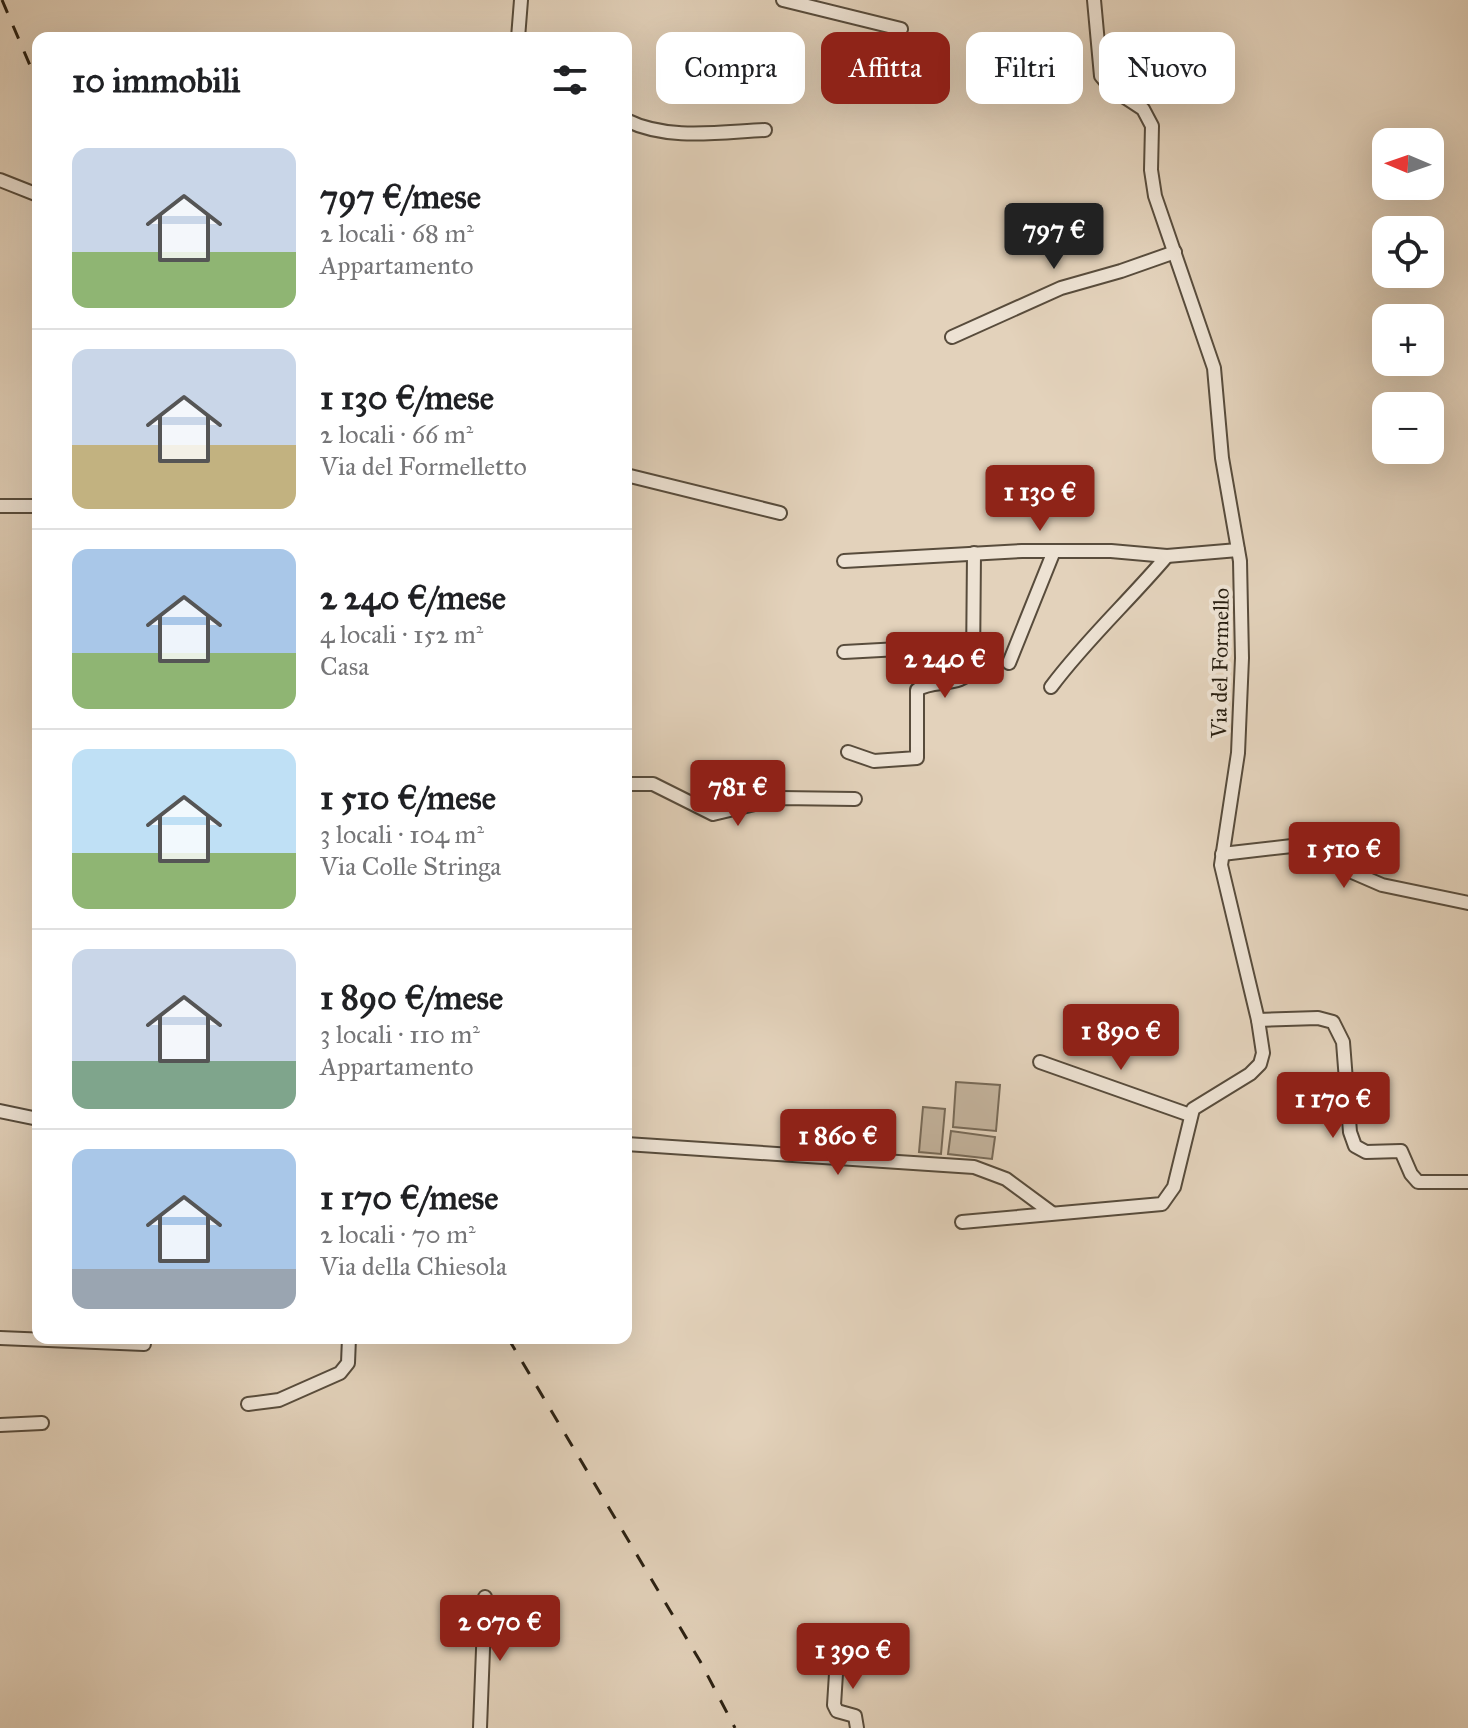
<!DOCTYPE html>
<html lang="it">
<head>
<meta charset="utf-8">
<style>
  :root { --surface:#fff; --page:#f6f6f6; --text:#202124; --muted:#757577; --line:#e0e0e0; --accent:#8f2418 }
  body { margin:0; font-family:"IM FELL Great Primer",serif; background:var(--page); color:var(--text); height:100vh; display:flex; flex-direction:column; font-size:30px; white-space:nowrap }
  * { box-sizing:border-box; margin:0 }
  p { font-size:26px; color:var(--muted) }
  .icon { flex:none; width:44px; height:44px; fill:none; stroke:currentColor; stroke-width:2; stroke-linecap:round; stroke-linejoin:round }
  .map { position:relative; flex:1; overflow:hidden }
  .sheet { position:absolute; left:32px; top:32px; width:600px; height:1312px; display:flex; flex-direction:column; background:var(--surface); border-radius:16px; box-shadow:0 8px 32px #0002 }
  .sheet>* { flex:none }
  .hud { position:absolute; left:656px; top:32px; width:692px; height:72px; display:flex; gap:16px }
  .needle { width:52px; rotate:272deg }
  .controls { position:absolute; left:1372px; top:128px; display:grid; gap:16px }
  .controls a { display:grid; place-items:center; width:72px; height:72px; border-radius:16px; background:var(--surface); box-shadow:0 8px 32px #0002; font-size:40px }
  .price { position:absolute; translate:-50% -68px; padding:0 18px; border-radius:8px; background:var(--accent); color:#fff; font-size:26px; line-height:52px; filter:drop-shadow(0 2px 4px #0008) }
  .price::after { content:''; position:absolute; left:50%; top:48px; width:24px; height:18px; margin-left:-12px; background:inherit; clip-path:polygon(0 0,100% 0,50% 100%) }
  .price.on { background:#222; color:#fff }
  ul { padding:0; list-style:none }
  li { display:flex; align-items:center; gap:24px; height:200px; padding:0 40px }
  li+li { border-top:2px solid var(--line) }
  li span { display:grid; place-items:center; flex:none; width:224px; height:160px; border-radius:16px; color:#555 }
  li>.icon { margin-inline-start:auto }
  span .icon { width:96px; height:96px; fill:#fffc; stroke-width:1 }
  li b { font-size:34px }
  h2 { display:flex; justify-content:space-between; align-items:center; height:96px; padding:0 40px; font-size:34px }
  .pill { padding:0 28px; border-radius:16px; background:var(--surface); box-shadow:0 8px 32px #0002; font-size:28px; line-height:72px }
  .pill.on { background:var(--accent); color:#fff }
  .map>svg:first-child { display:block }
  .green { fill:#c4b49e; stroke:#776a58; stroke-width:2 }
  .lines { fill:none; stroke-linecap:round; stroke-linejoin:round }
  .minor-casing { stroke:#584c3c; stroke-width:16 }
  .minor { stroke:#ede2d3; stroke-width:12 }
  .rail { stroke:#2a2012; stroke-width:3; stroke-dasharray:14 14; stroke-linecap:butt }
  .labels { text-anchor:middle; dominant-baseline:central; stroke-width:8; stroke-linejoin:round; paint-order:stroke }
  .street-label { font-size:22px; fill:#2a2012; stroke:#ede2d3 }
</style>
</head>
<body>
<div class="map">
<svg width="1468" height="1728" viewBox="0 0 1468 1728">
  <rect width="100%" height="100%" fill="#e3d2bb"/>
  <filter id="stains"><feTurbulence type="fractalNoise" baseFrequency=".0025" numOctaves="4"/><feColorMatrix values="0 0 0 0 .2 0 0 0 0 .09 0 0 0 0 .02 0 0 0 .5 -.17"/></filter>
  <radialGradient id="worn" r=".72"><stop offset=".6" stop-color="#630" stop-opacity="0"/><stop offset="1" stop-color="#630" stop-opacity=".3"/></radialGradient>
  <g class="green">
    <path d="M956,1082L1000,1085L996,1131L953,1127Z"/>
    <path d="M923,1107L945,1109L941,1154L919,1152Z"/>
    <path d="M951,1131L995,1137L992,1159L948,1154Z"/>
  </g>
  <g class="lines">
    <g class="minor-casing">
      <g id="minor">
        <path d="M783,0L901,29"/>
        <path d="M518,38L521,0"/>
        <path d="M626,120C668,141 720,132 765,130"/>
        <path d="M0,180L38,195"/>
        <path d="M952,337L1061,288L1121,271L1175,252"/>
        <path d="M626,475L780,513"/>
        <path d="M0,506H38"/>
        <path d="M844,561L1022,551H1111L1167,556L1238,550"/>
        <path d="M844,652L973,645"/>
        <path d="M1009,663L1054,551"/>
        <path d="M1051,687C1086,640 1129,601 1167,556"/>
        <path d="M848,752L874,761L917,758V690C933,678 963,689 973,667L974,553"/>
        <path d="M626,784H653L713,814L780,798L855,799"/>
        <path d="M1222,854L1292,846L1382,885L1468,903"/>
        <path d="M1258,1020L1318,1018L1333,1022L1343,1042L1350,1132L1355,1146L1366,1152L1401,1151L1411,1174L1418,1182H1468"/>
        <path d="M1040,1062L1190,1115"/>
        <path d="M0,1111L38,1119"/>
        <path d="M626,1144L974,1167L1006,1179L1052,1213"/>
        <path d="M962,1222L1162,1204L1174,1187L1193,1109L1250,1074L1260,1064L1263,1053L1258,1020L1221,865L1238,753L1242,658L1240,561L1222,458L1214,368L1155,196L1151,170L1152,126L1143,109L1111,88L1101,76L1094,0"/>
        <path d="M0,1338L144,1344"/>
        <path d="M248,1404L279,1400L340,1373L348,1363L349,1338"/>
        <path d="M0,1425L42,1423"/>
        <path d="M838,1642L834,1705L837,1711L855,1716L857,1728"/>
        <path d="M480,1728L485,1597"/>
      </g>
    </g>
    <use href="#minor" class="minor"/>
    <g class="rail">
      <path d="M2,0L38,84"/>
      <path d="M508,1338L700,1661L735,1728"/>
    </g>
  </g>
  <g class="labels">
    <g class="street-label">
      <text transform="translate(1220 663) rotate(-89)">Via del Formello</text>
    </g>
  </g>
  <rect width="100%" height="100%" filter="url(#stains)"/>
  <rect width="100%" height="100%" fill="url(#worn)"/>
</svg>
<div class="controls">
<a><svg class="needle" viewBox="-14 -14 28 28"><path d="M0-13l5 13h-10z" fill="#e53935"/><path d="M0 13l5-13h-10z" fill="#757577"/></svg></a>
<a><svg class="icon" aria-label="locate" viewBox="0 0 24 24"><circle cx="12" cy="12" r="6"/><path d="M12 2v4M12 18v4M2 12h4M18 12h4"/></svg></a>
<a>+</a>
<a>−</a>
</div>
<b class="price on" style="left:1054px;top:271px">797 €</b>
<b class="price" style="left:1040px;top:533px">1 130 €</b>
<b class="price" style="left:945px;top:700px">2 240 €</b>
<b class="price" style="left:738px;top:828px">781 €</b>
<b class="price" style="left:1344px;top:890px">1 510 €</b>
<b class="price" style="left:1121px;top:1072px">1 890 €</b>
<b class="price" style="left:1333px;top:1140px">1 170 €</b>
<b class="price" style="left:838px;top:1177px">1 860 €</b>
<b class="price" style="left:500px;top:1663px">2 070 €</b>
<b class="price" style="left:853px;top:1691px">1 390 €</b>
<div class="hud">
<a class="pill">Compra</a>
<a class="pill on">Affitta</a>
<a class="pill">Filtri</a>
<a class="pill">Nuovo</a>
</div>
<section class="sheet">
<h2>10 immobili<svg class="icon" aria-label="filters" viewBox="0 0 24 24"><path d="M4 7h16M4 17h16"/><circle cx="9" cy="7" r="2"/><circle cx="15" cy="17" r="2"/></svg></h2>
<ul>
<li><span style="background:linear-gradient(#c9d6e8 65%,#8fb573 0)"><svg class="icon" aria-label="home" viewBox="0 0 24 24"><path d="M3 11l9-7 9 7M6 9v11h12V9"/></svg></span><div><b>797 €/mese</b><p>2 locali · 68 m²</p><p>Appartamento</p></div></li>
<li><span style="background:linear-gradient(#c9d6e8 60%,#c2b280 0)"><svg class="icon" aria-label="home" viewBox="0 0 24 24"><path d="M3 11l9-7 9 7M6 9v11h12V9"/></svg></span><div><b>1 130 €/mese</b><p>2 locali · 66 m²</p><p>Via del Formelletto</p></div></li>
<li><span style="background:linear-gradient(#a9c7e8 65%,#8fb573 0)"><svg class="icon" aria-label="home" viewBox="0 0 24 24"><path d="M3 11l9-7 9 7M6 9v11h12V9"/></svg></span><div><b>2 240 €/mese</b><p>4 locali · 152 m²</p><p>Casa</p></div></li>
<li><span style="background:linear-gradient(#bfe0f5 65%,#8fb573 0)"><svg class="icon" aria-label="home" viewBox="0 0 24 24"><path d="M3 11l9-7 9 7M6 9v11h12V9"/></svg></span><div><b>1 510 €/mese</b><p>3 locali · 104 m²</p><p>Via Colle Stringa</p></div></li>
<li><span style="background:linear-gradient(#c9d6e8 70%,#7fa58c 0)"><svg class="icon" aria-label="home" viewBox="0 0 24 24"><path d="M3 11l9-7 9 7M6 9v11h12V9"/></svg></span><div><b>1 890 €/mese</b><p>3 locali · 110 m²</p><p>Appartamento</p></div></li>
<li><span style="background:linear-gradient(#a9c7e8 75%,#9aa5b1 0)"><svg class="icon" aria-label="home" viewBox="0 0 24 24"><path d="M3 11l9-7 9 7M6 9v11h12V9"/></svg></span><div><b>1 170 €/mese</b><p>2 locali · 70 m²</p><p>Via della Chiesola</p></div></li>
</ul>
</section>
</div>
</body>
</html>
